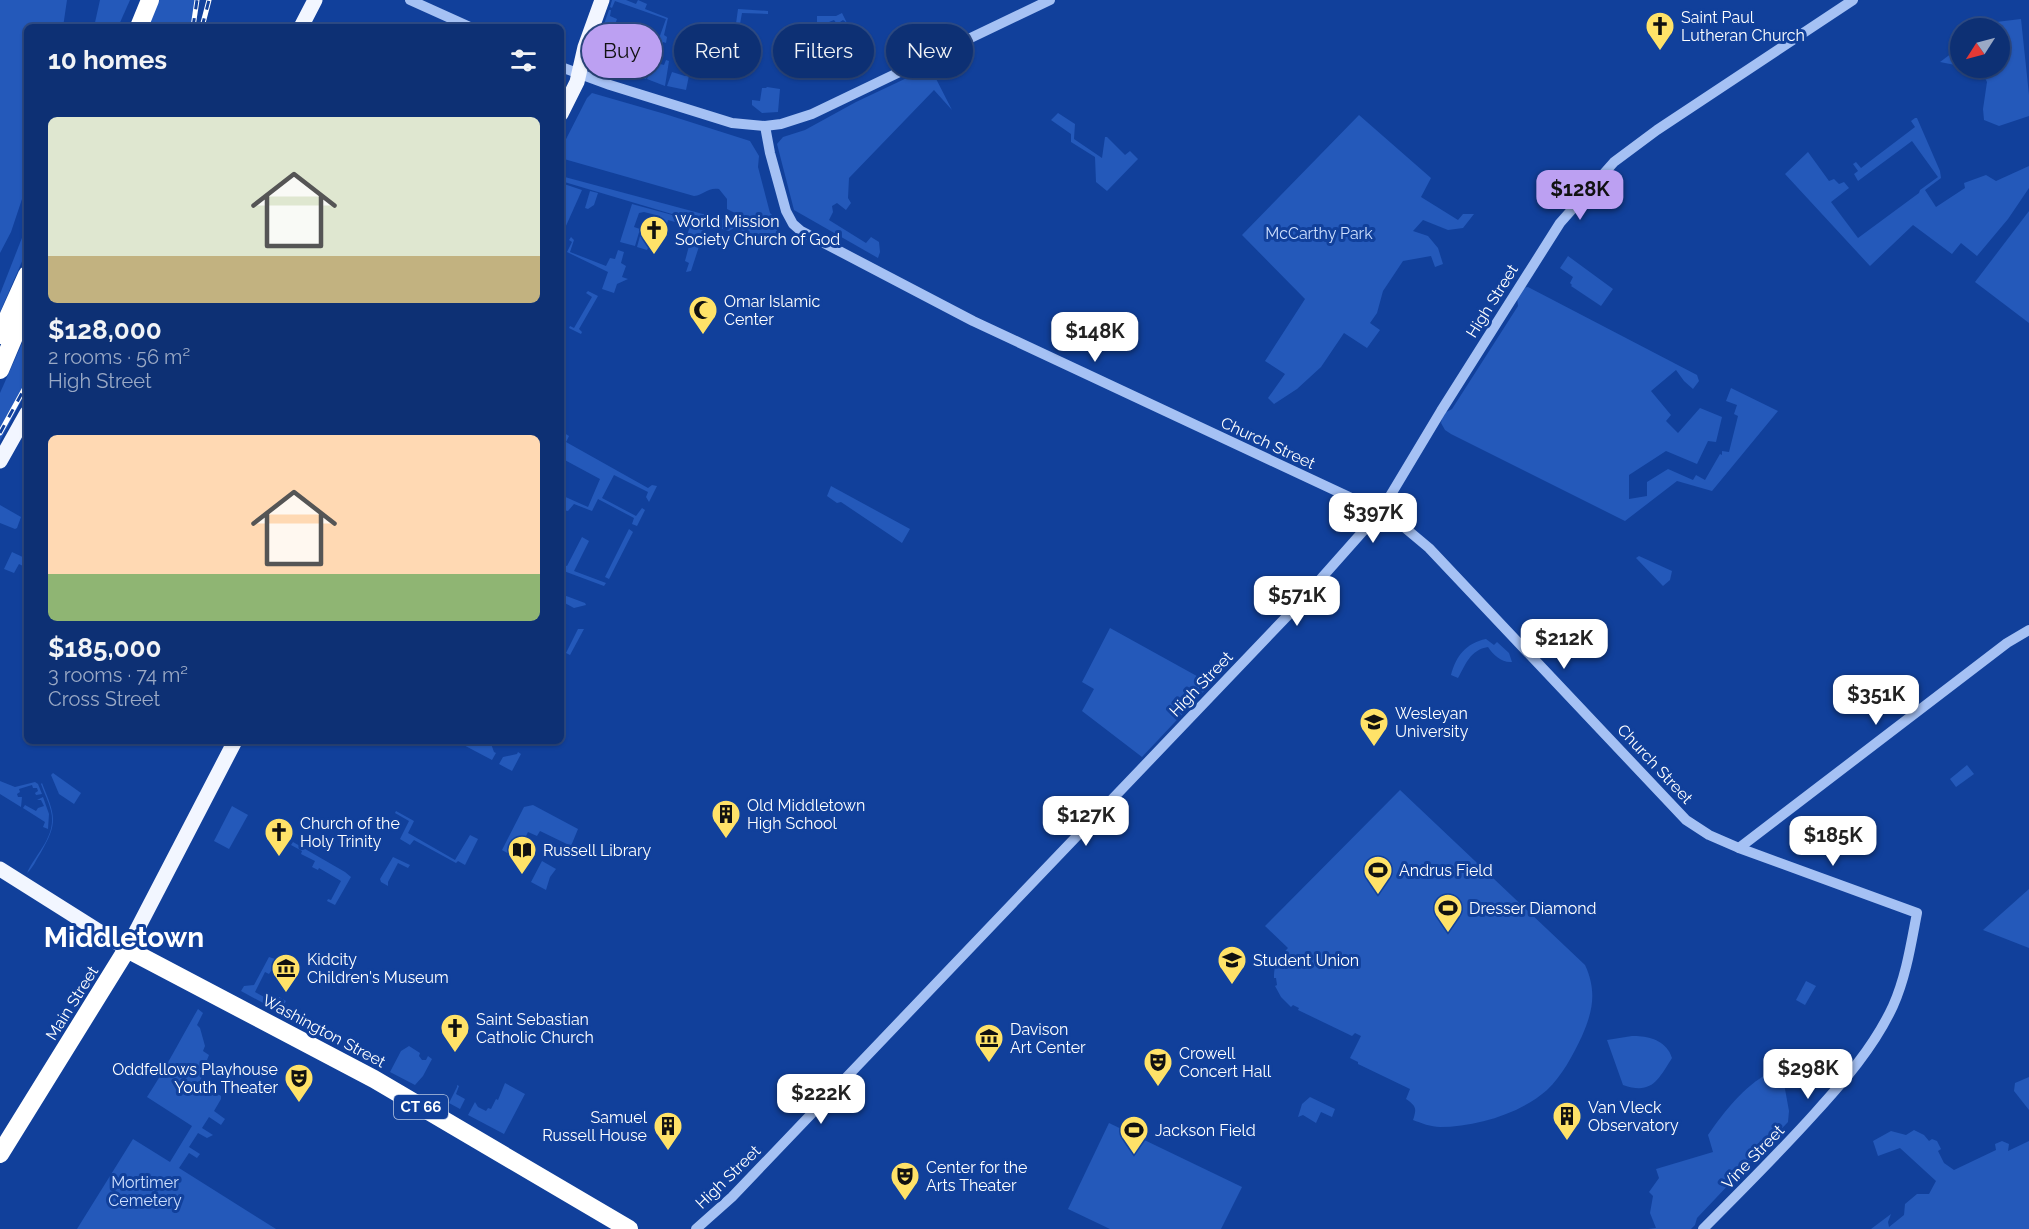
<!DOCTYPE html>
<html lang="en">
<head>
<meta charset="utf-8">
<style>
  :root { --surface:#0d3074; --page:#163879; --text:#f1f3f6; --muted:#9aa9c5; --line:#2d4b86; --accent:#bca0f2 }
  body { margin:0; font-family:Raleway,sans-serif; background:var(--page); color:var(--text); height:100vh; display:flex; flex-direction:column; font-size:22px; white-space:nowrap }
  * { box-sizing:border-box; margin:0 }
  p { font-size:20px; color:var(--muted) }
  .icon { flex:none; width:33px; height:33px; fill:none; stroke:currentColor; stroke-width:2; stroke-linecap:round; stroke-linejoin:round }
  .map { position:relative; flex:1; overflow:hidden }
  .panel { position:absolute; left:24px; top:24px; width:540px; height:720px; display:flex; flex-direction:column; background:var(--surface); border-radius:9px; box-shadow:0 2px 4px #0004,0 0 0 2px var(--line) }
  .panel>* { flex:none }
  .hud { position:absolute; left:582px; top:24px; width:570px; height:54px; display:flex; gap:12px }
  .needle { width:39px; rotate:234deg }
  .fabs { position:absolute; left:1950px; top:18px; display:grid; gap:12px }
  .fabs a { display:grid; place-items:center; width:60px; height:60px; border-radius:50%; background:var(--surface); box-shadow:0 2px 4px #0004,0 0 0 2px var(--line); font-size:30px }
  .price { position:absolute; translate:-50% -51px; padding:0 14px; border-radius:12px; background:#fff; color:#222; font-size:20px; line-height:39px; filter:drop-shadow(0 2px 3px #0008) }
  .price::after { content:''; position:absolute; left:50%; top:36px; width:18px; height:14px; margin-left:-9px; background:inherit; clip-path:polygon(0 0,100% 0,50% 100%) }
  .price.on { background:var(--accent); color:#111 }
  ul { padding:0; list-style:none }
  li { display:grid; align-content:center; gap:12px; height:318px; padding:0 24px }
  li span { display:grid; place-items:center; height:186px; border-radius:9px; color:#555 }
  li>.icon { margin-inline-start:auto }
  span .icon { width:108px; height:108px; fill:#fffc; stroke-width:1 }
  li b { font-size:26px }
  h2 { display:flex; justify-content:space-between; align-items:center; height:72px; padding:0 24px; font-size:26px }
  .chip { padding:0 21px; border-radius:27px; background:var(--surface); box-shadow:0 2px 4px #0004,0 0 0 2px var(--line); font-size:21px; line-height:54px }
  .chip.on { background:var(--accent); color:#111 }
  .map>svg:first-child { display:block }
  .green { fill:#2459ba }
  .lines { fill:none; stroke-linecap:round; stroke-linejoin:round }
  .minor { stroke:#a5c1f4; stroke-width:10 }
  .major { stroke:#f2f6ff; stroke-width:15 }
  .highway { stroke:#fff; stroke-width:18 }
  .rail-casing { stroke:#fff; stroke-width:5 }
  .rail { stroke:#11409b; stroke-width:3; stroke-dasharray:9; stroke-linecap:butt }
  .labels { text-anchor:middle; dominant-baseline:central; stroke-width:6; stroke-linejoin:round; paint-order:stroke }
  .shield { fill:#11409b; stroke:#b8c6e1; stroke-width:1.5 }
  .shield-label { font-size:15px; font-weight:bold; fill:#fff }
  .poi-label { font-size:16px; fill:#fff; stroke:#11409b; text-anchor:start }
  .park-label { font-size:16px; fill:#cddffe; stroke:#11409b }
  .street-label { font-size:16px; fill:#fff; stroke:#11409b }
  .town-label { font-size:28px; font-weight:bold; fill:#fff; stroke:#11409b }
</style>
</head>
<body>
<div class="map">
<svg width="2029" height="1229" viewBox="0 0 2029 1229">
  <rect width="100%" height="100%" fill="#11409b"/>
  <g class="green">
    <path d="M0,0H67L63,27H27V184L11,232L0,253Z"/>
    <path d="M100,0H130L118,27H94Z"/>
    <path d="M159,0H195L191,27H148Z"/>
    <path d="M612,0H626L636,4L638,0L647,4L645,9L668,18L664,35L667,37L666,43L663,42L657,63L664,65L666,60L669,61L665,86L647,79L659,45L646,79L638,76L650,42L657,44L666,19L615,1L612,8L610,7Z"/>
    <path d="M738,9L768,11V14L742,13L738,35L737,33L730,32L735,31Z"/>
    <path d="M609,10H611L610,16L617,19L610,39L602,36L600,42L598,41Z"/>
    <path d="M842,13L847,23L843,20L837,24L834,20L824,24L827,30L817,36V16H836Z"/>
    <path d="M2021,19L2029,95V116L1999,126L1984,120L1983,109L1987,82L1980,68H2000V28H1987L1996,22Z"/>
    <path d="M602,39L609,41L604,56L611,59L610,66L599,62L595,57L597,43L600,44Z"/>
    <path d="M1960,47V66L1940,62Z"/>
    <path d="M691,66L686,90L667,86L672,72L685,76L688,75Z"/>
    <path d="M930,67L952,110L934,90L849,178L848,198L851,203L846,210L837,203L832,206L833,212L829,220L866,243L871,237L879,242L880,252L878,258L794,210L777,144L783,137L805,130L856,102Z"/>
    <path d="M767,87L780,89L778,112L762,113L752,105V100L760,101L762,88H766Z"/>
    <path d="M592,93L665,114L750,141L759,156L758,167L770,213L774,217L781,245L739,233L743,217L727,209V199L719,189C708,187 704,195 694,196L564,159L561,153L562,147L587,98Z"/>
    <path d="M1058,113L1075,124L1074,139L1102,158L1105,137H1107L1125,155L1130,151L1138,159L1107,191L1096,182L1095,157L1071,142V134L1051,120Z"/>
    <path d="M1359,115L1431,178L1421,197L1458,220L1463,214H1474L1463,228L1448,230L1423,220L1413,231L1428,236L1438,248L1443,264L1435,267L1431,256L1403,261L1383,291L1377,313L1370,323L1380,330L1367,348L1344,333L1321,367L1297,389L1274,404L1268,398L1285,374L1265,361L1305,299L1242,235Z"/>
    <path d="M1915,118H1917L1940,171L1941,178L1925,190L1936,207L1965,188L1964,183L1986,175L1996,181L2029,166V188L2008,219L1977,256L1961,243L1952,254L1913,225L1870,266L1785,174L1808,152L1829,181L1834,179L1839,184L1844,182L1849,188L1831,202L1858,238L1919,193L1920,190L1938,177L1912,141L1858,181L1854,174L1858,171L1853,164L1856,162L1861,168L1915,127L1911,121Z"/>
    <path d="M561,176L729,221L735,224L734,228L729,231L561,181Z"/>
    <path d="M561,183L582,190L561,237Z"/>
    <path d="M590,191L598,193L594,205L588,209L585,208Z"/>
    <path d="M632,204L676,216L675,222L668,220L661,247L650,244L647,250L637,247L640,236L649,239L651,233H654L660,216L644,212L639,213L634,227L640,229L635,246L620,242Z"/>
    <path d="M2029,211V323L1975,282Z"/>
    <path d="M681,218L706,225L691,271L686,272L689,263L685,261L689,246L684,245L690,226L679,223Z"/>
    <path d="M27,225V250L0,312V294Z"/>
    <path d="M571,237L574,240L570,252L606,266L610,258L615,259L618,250L624,252L621,263L626,266L622,277L628,279L617,284L614,293L602,289L608,272L567,252L572,242L569,240Z"/>
    <path d="M1568,256L1613,289L1601,306L1571,286L1572,285L1570,283L1573,277L1560,268Z"/>
    <path d="M1528,287L1697,375L1699,381L1693,389L1684,381L1676,370L1651,391L1671,415L1666,421L1678,433L1700,408L1722,417L1716,442L1708,441L1697,464L1666,451L1629,475V499L1647,496V482L1668,469L1693,480L1696,475L1705,480L1720,454L1722,455V451L1729,452L1738,416L1734,414L1737,405L1726,401L1731,388L1778,411L1712,491L1677,481L1625,521L1451,434L1445,430L1441,423L1443,414L1452,409L1518,306L1517,297L1523,288Z"/>
    <path d="M588,291L598,296L579,329L582,332L581,334L569,328L570,326L574,328L592,297L586,293Z"/>
    <path d="M27,332V390L0,441V393Z"/>
    <path d="M561,431L569,436L566,442L648,488L652,485L657,486L649,502L646,497L648,492L614,475L602,498L636,516L642,508L645,510L637,526L632,524L634,518L598,499L592,511L574,504L568,511L563,510L561,516L563,501L561,495L588,507L600,479L561,458Z"/>
    <path d="M831,486L910,529L902,543L841,502L837,503L827,496Z"/>
    <path d="M0,505L21,517L17,528L15,529L0,523Z"/>
    <path d="M629,529L633,532L609,579L605,577Z"/>
    <path d="M582,537L589,541L574,571L606,583L604,586L561,570V564L567,566Z"/>
    <path d="M12,552L27,559V568L19,564L14,573L4,569Z"/>
    <path d="M1639,556L1672,571L1670,580L1663,586L1636,558Z"/>
    <path d="M561,594L585,603L586,605L574,608L561,601Z"/>
    <path d="M1110,628L1204,680L1206,689L1142,757L1082,711L1094,689L1082,682Z"/>
    <path d="M578,629H584L570,655L566,653Z"/>
    <path d="M1486,639L1494,645L1497,642L1509,653L1512,662C1502,663 1493,655 1488,647C1470,650 1466,664 1458,678L1451,675C1456,656 1466,643 1486,639Z"/>
    <path d="M456,741H490L494,752L496,753L492,760Z"/>
    <path d="M518,752L521,754L512,771L499,764L503,757L517,754Z"/>
    <path d="M1967,765L1974,774L1956,787L1950,779Z"/>
    <path d="M53,773L81,793L74,804L59,794L51,775Z"/>
    <path d="M0,781L15,787L35,782L38,784L42,794L36,795L35,793L38,791L37,788H33L32,785L19,789L20,792L17,794L18,797H22L21,807L0,794Z"/>
    <path d="M42,783C55,816 59,822 40,854C36,860 33,868 27,873C36,853 57,836 51,811C49,802 44,793 41,784Z"/>
    <path d="M1400,790L1585,965C1597,991 1593,1011 1582,1036C1573,1055 1562,1076 1547,1090C1520,1114 1475,1127 1440,1127C1431,1127 1421,1123 1413,1120C1417,1108 1416,1106 1406,1099L1410,1089L1358,1064V1062L1350,1058L1361,1036L1355,1033L1352,1036L1298,1010L1299,1008L1293,1005L1291,1007L1281,997L1275,986L1277,985L1276,978H1274C1274,962 1279,958 1288,948L1265,926Z"/>
    <path d="M43,797L49,814L48,829L43,827L45,822L23,808L25,805L36,811L38,808L44,806L41,800H37Z"/>
    <path d="M533,805L578,829L571,846L540,831L537,836L528,832L522,844L530,849L528,853L522,851L518,859L502,850L524,807Z"/>
    <path d="M232,806L248,815L229,849L214,841Z"/>
    <path d="M396,811L414,821L408,833L455,860L470,835L478,839L465,865L458,861L456,863L414,840L410,845L400,839L409,821L395,813Z"/>
    <path d="M293,842L345,872L351,877L335,905L327,901L328,899L331,900L341,881L319,868L318,870L312,867L315,861L301,854L302,851L291,845Z"/>
    <path d="M393,857L410,865L408,868L398,863L388,882V886L381,882L380,879Z"/>
    <path d="M542,861L556,869L550,877L546,890L531,882Z"/>
    <path d="M2029,889V948L1983,930Z"/>
    <path d="M269,957L278,960L269,974L265,972L255,992L275,1003L279,997L286,1001L283,1006L301,1016L298,1022L241,991L244,986L254,985Z"/>
    <path d="M1806,981L1816,986L1805,1005L1796,1000Z"/>
    <path d="M198,1009L203,1013L197,1025L200,1028L205,1046L203,1051L209,1055L207,1060L211,1063L199,1082L221,1096V1099L214,1111L225,1119L221,1125L209,1117L202,1128L213,1135L207,1138L198,1133L189,1147L200,1154L197,1158L189,1153L179,1168L276,1229H77L133,1139L170,1162L192,1126L147,1097C166,1068 180,1040 198,1009Z"/>
    <path d="M1632,1036C1644,1036 1660,1038 1668,1050C1670,1052 1671,1056 1672,1058C1658,1080 1652,1095 1623,1085L1607,1040Z"/>
    <path d="M409,1046L420,1053L419,1056L422,1060H426L428,1056L432,1059L423,1076L415,1085L390,1072L401,1051Z"/>
    <path d="M1769,1073L1783,1078L1789,1111L1788,1122L1697,1218L1695,1225L1691,1229H1648L1656,1228L1650,1213L1653,1196L1649,1192L1659,1178L1656,1169L1713,1152L1708,1135C1724,1112 1744,1086 1769,1073Z"/>
    <path d="M2029,1077V1110L2014,1091L2015,1083Z"/>
    <path d="M505,1083L525,1094L504,1134L468,1115L475,1102L478,1107L486,1111L488,1108L491,1109L496,1099L498,1100Z"/>
    <path d="M457,1085L459,1086L456,1094L465,1099L460,1109L449,1103L457,1087Z"/>
    <path d="M1310,1097L1335,1109L1332,1117L1321,1112L1316,1123L1303,1115L1298,1117L1302,1104Z"/>
    <path d="M1109,1123L1242,1187L1221,1229H1110L1068,1209Z"/>
    <path d="M1914,1130L1924,1135L1929,1141L1932,1139L1937,1141L1941,1149L1938,1151L1944,1163L1954,1170L1996,1150L1995,1144L2002,1141L2009,1144L2008,1151L2029,1141V1229H1871L1891,1214L1888,1222L1889,1227L1904,1215L1905,1204L1917,1194H1929L1936,1181L1900,1148L1878,1156L1873,1141L1891,1131L1906,1135Z"/>
  </g>
  <g class="lines">
    <g class="minor">
      <path d="M410,0L470,27"/>
      <path d="M561,67L610,85L732,123L765,126L781,124L812,114L1050,0"/>
      <path d="M765,126L770,153L786,211L793,224L801,231L973,321L1392,517L1429,548L1686,820L1709,835L1739,848L1917,913C1911,944 1906,977 1893,1006C1874,1047 1844,1081 1815,1113C1779,1153 1741,1191 1703,1229"/>
      <path d="M1739,848L2007,643L2029,630"/>
      <path d="M696,1229L732,1197L1294,609L1381,511L1441,411L1560,223L1614,162L1657,130L1853,0"/>
    </g>
    <g class="major">
      <path d="M301,27L315,0"/>
      <path d="M561,114L577,82L585,47L602,0"/>
      <path d="M0,461L27,413"/>
      <path d="M0,869L127,949L235,741"/>
    </g>
    <g class="highway">
      <path d="M139,27L150,0"/>
      <path d="M0,335L27,275"/>
      <path d="M0,370L27,306"/>
      <path d="M0,1154L127,949L374,1079L629,1229"/>
    </g>
    <g class="rail-casing">
      <g id="rail">
        <path d="M193,27L197,0"/>
        <path d="M202,27L209,0"/>
        <path d="M0,433L27,384"/>
      </g>
    </g>
    <use href="#rail" class="rail"/>
  </g>
  <defs>
    <g id="church-pin" transform="scale(1.5)"><path d="M0 17L-7.5 6A9.5 9.5 0 1 1 7.5 6Z" fill="#ffe268" stroke="#11409b"/><path d="M-1.2-6h2.4v3.5h3.3v2.4h-3.3V6h-2.4V-.1h-3.3v-2.4h3.3Z" fill="#111"/></g>
    <g id="mosque-pin" transform="scale(1.5)"><path d="M0 17L-7.5 6A9.5 9.5 0 1 1 7.5 6Z" fill="#ffe268" stroke="#11409b"/><path d="M3.5-4.9A6 6 0 1 0 3.5 4.9A5 5 0 1 1 3.5-4.9Z" fill="#111"/></g>
    <g id="university-pin" transform="scale(1.5)"><path d="M0 17L-7.5 6A9.5 9.5 0 1 1 7.5 6Z" fill="#ffe268" stroke="#11409b"/><path d="M0-5L7-2L0 1L-7-2ZM-4 1L0 2.5L4 1V4Q0 6-4 4Z" fill="#111"/></g>
    <g id="building-pin" transform="scale(1.5)"><path d="M0 17L-7.5 6A9.5 9.5 0 1 1 7.5 6Z" fill="#ffe268" stroke="#11409b"/><path d="M-4-6H4V6H1V3H-1V6H-4ZM-2.5-4.3h1.7v1.8h-1.7ZM.8-4.3h1.7v1.8H.8ZM-2.5-1h1.7V.8h-1.7ZM.8-1h1.7V.8H.8Z" fill="#111"/></g>
    <g id="library-pin" transform="scale(1.5)"><path d="M0 17L-7.5 6A9.5 9.5 0 1 1 7.5 6Z" fill="#ffe268" stroke="#11409b"/><path d="M-6-4Q-3-5.5-.7-3.5V5Q-3 3-6 4ZM6-4Q3-5.5 .7-3.5V5Q3 3 6 4Z" fill="#111"/></g>
    <g id="stadium-pin" transform="scale(1.5)"><path d="M0 17L-7.5 6A9.5 9.5 0 1 1 7.5 6Z" fill="#ffe268" stroke="#11409b"/><path d="M0-5a6.5 5 0 1 0 0 10a6.5 5 0 1 0 0-10ZM-3.5-1.8h7v3.6h-7Z" fill="#111"/></g>
    <g id="museum-pin" transform="scale(1.5)"><path d="M0 17L-7.5 6A9.5 9.5 0 1 1 7.5 6Z" fill="#ffe268" stroke="#11409b"/><path d="M0-6L6-3V-2H-6V-3ZM-5-1h2V3h-2ZM-1-1h2V3h-2ZM3-1h2V3H3ZM-6 4H6V6H-6Z" fill="#111"/></g>
    <g id="theatre-pin" transform="scale(1.5)"><path d="M0 17L-7.5 6A9.5 9.5 0 1 1 7.5 6Z" fill="#ffe268" stroke="#11409b"/><path d="M-5-5.5Q0-4 5-5.5V0Q5 5 0 6Q-5 5-5 0ZM-3.3-2.5H-1v1.5H-3.3ZM1-2.5H3.3v1.5H1ZM-2.8 1Q0 5.5 2.8 1Z" fill="#111"/></g>
  </defs>
  <g fill-rule="evenodd">
    <use href="#church-pin" x="1660" y="26"/>
    <use href="#church-pin" x="654" y="230"/>
    <use href="#mosque-pin" x="703" y="310"/>
    <use href="#university-pin" x="1374" y="722"/>
    <use href="#building-pin" x="726" y="814"/>
    <use href="#church-pin" x="279" y="832"/>
    <use href="#library-pin" x="522" y="850"/>
    <use href="#stadium-pin" x="1378" y="870"/>
    <use href="#stadium-pin" x="1448" y="908"/>
    <use href="#university-pin" x="1232" y="960"/>
    <use href="#museum-pin" x="286" y="968"/>
    <use href="#church-pin" x="455" y="1028"/>
    <use href="#museum-pin" x="989" y="1038"/>
    <use href="#theatre-pin" x="1158" y="1062"/>
    <use href="#theatre-pin" x="299" y="1078"/>
    <use href="#building-pin" x="1567" y="1116"/>
    <use href="#building-pin" x="668" y="1126"/>
    <use href="#stadium-pin" x="1134" y="1130"/>
    <use href="#theatre-pin" x="905" y="1176"/>
  </g>
  <g class="labels">
    <rect class="shield" x="394" y="1095" width="54" height="24" rx="4.5"/>
    <g class="shield-label">
      <text x="421" y="1107">CT 66</text>
    </g>
    <g class="poi-label">
      <text x="1681" y="17">Saint Paul<tspan x="1681" dy="18">Lutheran Church</tspan></text>
      <text x="675" y="221">World Mission<tspan x="675" dy="18">Society Church of God</tspan></text>
      <text x="724" y="301">Omar Islamic<tspan x="724" dy="18">Center</tspan></text>
      <text x="1395" y="713">Wesleyan<tspan x="1395" dy="18">University</tspan></text>
      <text x="747" y="805">Old Middletown<tspan x="747" dy="18">High School</tspan></text>
      <text x="300" y="823">Church of the<tspan x="300" dy="18">Holy Trinity</tspan></text>
      <text x="543" y="850">Russell Library</text>
      <text x="1399" y="870">Andrus Field</text>
      <text x="1469" y="908">Dresser Diamond</text>
      <text x="307" y="959">Kidcity<tspan x="307" dy="18">Children's Museum</tspan></text>
      <text x="1253" y="960">Student Union</text>
      <text x="476" y="1019">Saint Sebastian<tspan x="476" dy="18">Catholic Church</tspan></text>
      <text x="1010" y="1029">Davison<tspan x="1010" dy="18">Art Center</tspan></text>
      <text x="1179" y="1053">Crowell<tspan x="1179" dy="18">Concert Hall</tspan></text>
      <text x="278" y="1069" text-anchor="end">Oddfellows Playhouse<tspan x="278" dy="18">Youth Theater</tspan></text>
      <text x="1588" y="1107">Van Vleck<tspan x="1588" dy="18">Observatory</tspan></text>
      <text x="647" y="1117" text-anchor="end">Samuel<tspan x="647" dy="18">Russell House</tspan></text>
      <text x="1155" y="1130">Jackson Field</text>
      <text x="926" y="1167">Center for the<tspan x="926" dy="18">Arts Theater</tspan></text>
    </g>
    <g class="park-label">
      <text x="1319" y="233">McCarthy Park</text>
      <text x="145" y="1182">Mortimer<tspan x="145" dy="18">Cemetery</tspan></text>
    </g>
    <g class="street-label">
      <text transform="translate(1492 301) rotate(-58)">High Street</text>
      <text transform="translate(1268 443) rotate(25)">Church Street</text>
      <text transform="translate(1201 684) rotate(-46)">High Street</text>
      <text transform="translate(1655 764) rotate(47)">Church Street</text>
      <text transform="translate(72 1003) rotate(-58)">Main Street</text>
      <text transform="translate(324 1031) rotate(28)">Washington Street</text>
      <text transform="translate(1753 1157) rotate(-46)">Vine Street</text>
      <text transform="translate(728 1177) rotate(-44)">High Street</text>
    </g>
    <g class="town-label">
      <text x="124" y="937">Middletown</text>
    </g>
  </g>
</svg>
<div class="fabs">
<a><svg class="needle" viewBox="-14 -14 28 28"><path d="M0-13l5 13h-10z" fill="#e53935"/><path d="M0 13l5-13h-10z" fill="#9aa9c5"/></svg></a>
</div>
<b class="price on" style="left:1580px;top:221px">$128K</b>
<b class="price" style="left:1095px;top:363px">$148K</b>
<b class="price" style="left:1373px;top:544px">$397K</b>
<b class="price" style="left:1297px;top:627px">$571K</b>
<b class="price" style="left:1564px;top:670px">$212K</b>
<b class="price" style="left:1876px;top:726px">$351K</b>
<b class="price" style="left:1086px;top:847px">$127K</b>
<b class="price" style="left:1833px;top:867px">$185K</b>
<b class="price" style="left:1808px;top:1100px">$298K</b>
<b class="price" style="left:821px;top:1125px">$222K</b>
<div class="hud">
<a class="chip on">Buy</a>
<a class="chip">Rent</a>
<a class="chip">Filters</a>
<a class="chip">New</a>
</div>
<section class="panel">
<h2>10 homes<svg class="icon" aria-label="filters" viewBox="0 0 24 24"><path d="M4 7h16M4 17h16"/><circle cx="9" cy="7" r="2"/><circle cx="15" cy="17" r="2"/></svg></h2>
<ul>
<li><span style="background:linear-gradient(#dfe7d0 75%,#c2b280 0)"><svg class="icon" aria-label="home" viewBox="0 0 24 24"><path d="M3 11l9-7 9 7M6 9v11h12V9"/></svg></span><div><b>$128,000</b><p>2 rooms · 56 m²</p><p>High Street</p></div></li>
<li><span style="background:linear-gradient(#ffd9b3 75%,#8fb573 0)"><svg class="icon" aria-label="home" viewBox="0 0 24 24"><path d="M3 11l9-7 9 7M6 9v11h12V9"/></svg></span><div><b>$185,000</b><p>3 rooms · 74 m²</p><p>Cross Street</p></div></li>
</ul>
</section>
</div>
</body>
</html>
